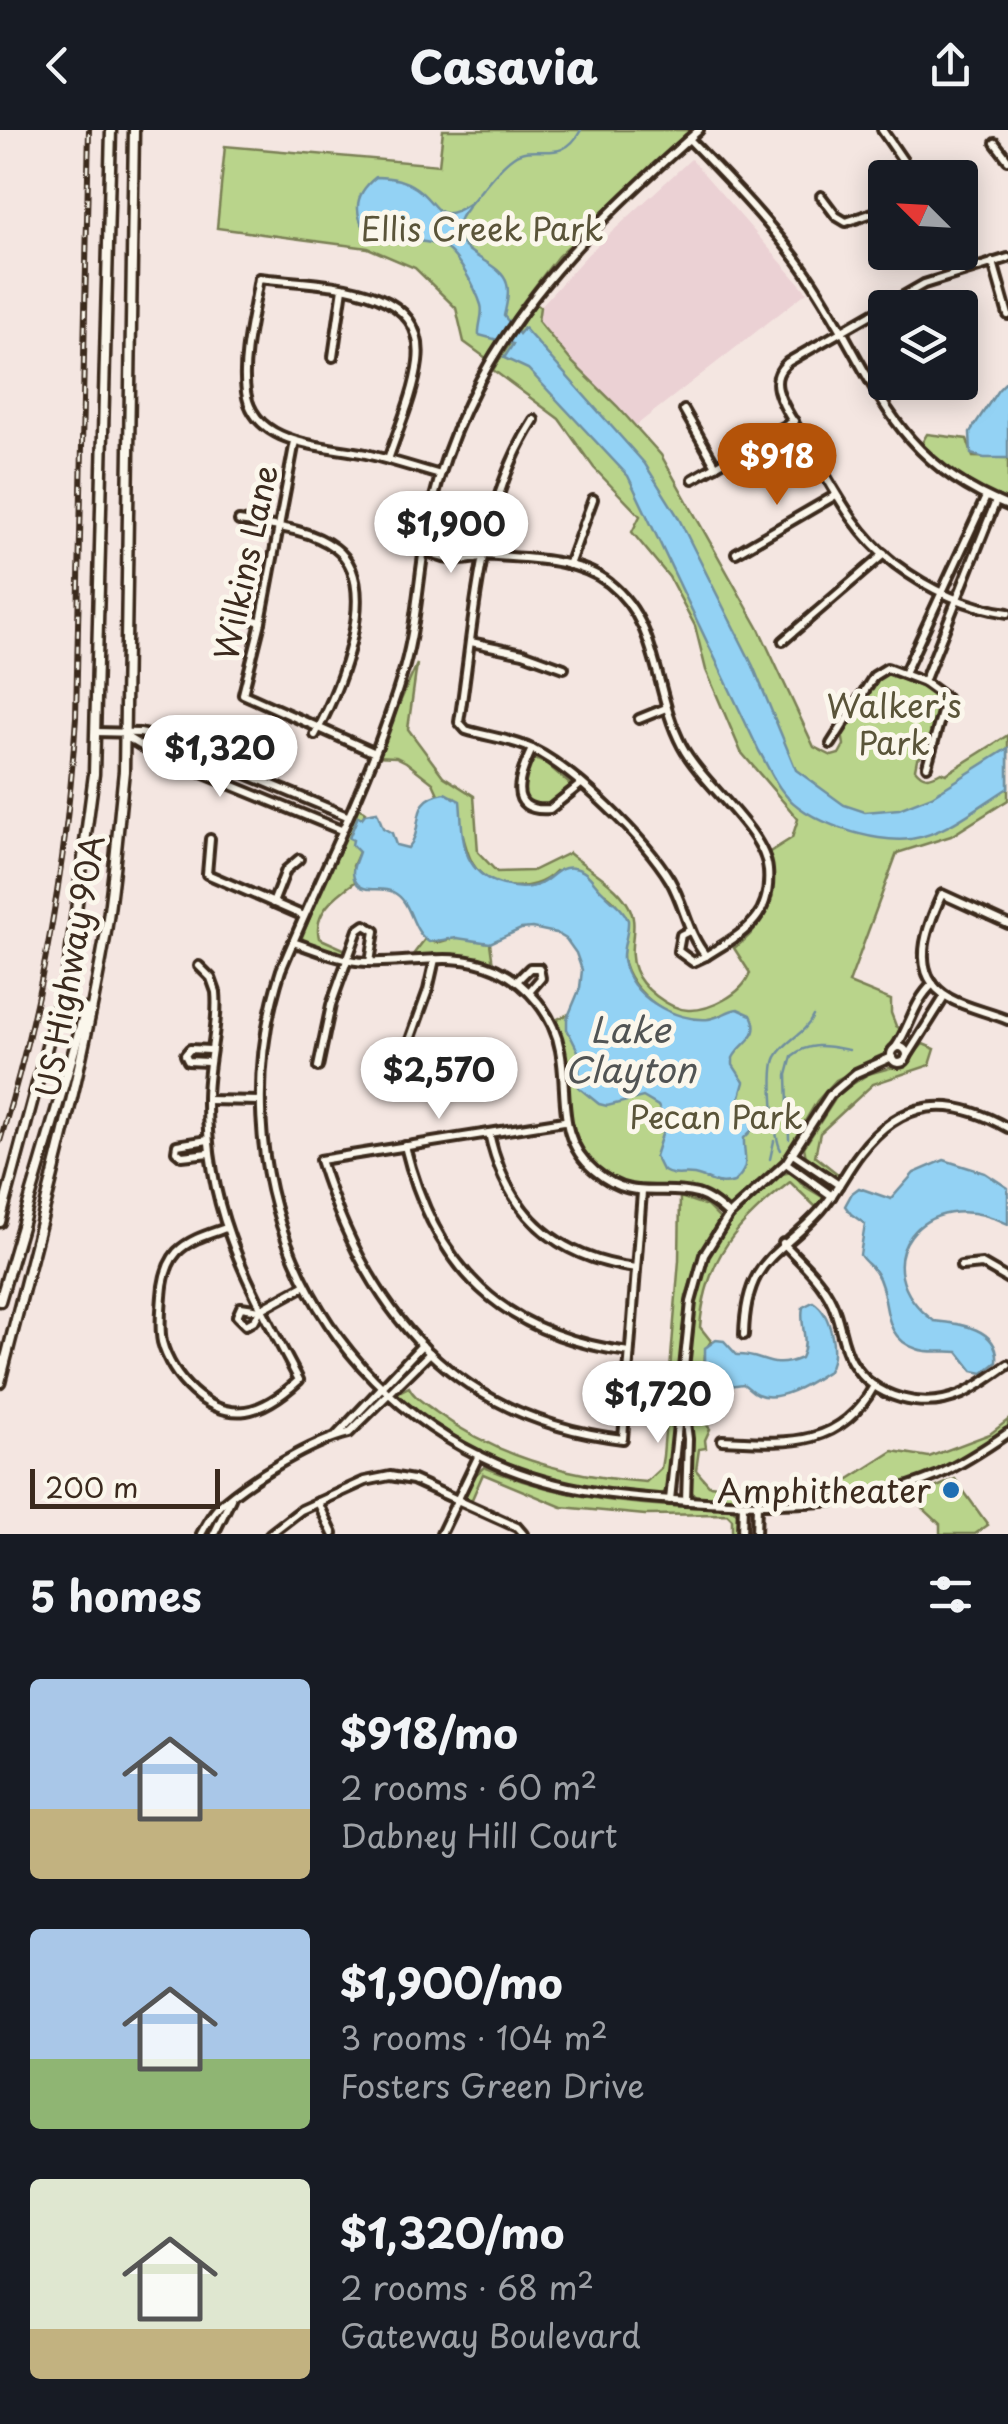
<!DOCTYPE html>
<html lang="en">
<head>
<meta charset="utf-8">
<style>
  :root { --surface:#171b24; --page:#242831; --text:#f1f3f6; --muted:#9ea1a6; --accent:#b45309 }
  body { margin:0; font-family:"Playpen Sans",sans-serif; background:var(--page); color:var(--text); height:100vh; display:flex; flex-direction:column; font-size:38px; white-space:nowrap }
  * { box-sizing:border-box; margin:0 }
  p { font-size:32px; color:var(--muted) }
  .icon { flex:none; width:55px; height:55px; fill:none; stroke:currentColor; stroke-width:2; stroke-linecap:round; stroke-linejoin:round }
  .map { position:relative; height:1404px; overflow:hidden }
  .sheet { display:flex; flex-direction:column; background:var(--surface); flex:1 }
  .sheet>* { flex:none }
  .needle { width:65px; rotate:294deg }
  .tools { position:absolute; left:868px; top:30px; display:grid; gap:20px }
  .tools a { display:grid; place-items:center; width:110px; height:110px; border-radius:10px; background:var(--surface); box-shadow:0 5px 25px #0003; font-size:50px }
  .scale { position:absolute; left:30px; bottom:25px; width:190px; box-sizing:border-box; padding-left:10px; border:5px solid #3b2a1e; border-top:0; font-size:28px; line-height:35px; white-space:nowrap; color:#3b2a1e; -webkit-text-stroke:8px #fbf7ec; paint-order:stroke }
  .price { position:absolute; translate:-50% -85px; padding:0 22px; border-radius:35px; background:#fff; color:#222; font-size:32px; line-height:65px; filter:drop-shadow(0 2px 5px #0008) }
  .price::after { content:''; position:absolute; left:50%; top:60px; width:30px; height:22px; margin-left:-15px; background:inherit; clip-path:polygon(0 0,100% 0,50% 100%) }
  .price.selected { background:var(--accent); color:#fff }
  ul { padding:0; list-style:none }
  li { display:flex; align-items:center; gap:30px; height:250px; padding:0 30px }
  li span { display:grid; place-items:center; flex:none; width:280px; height:200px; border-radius:10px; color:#555 }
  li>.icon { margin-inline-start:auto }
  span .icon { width:120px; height:120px; fill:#fffc; stroke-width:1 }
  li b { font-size:42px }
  h2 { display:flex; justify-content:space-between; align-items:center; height:120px; padding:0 30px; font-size:42px }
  header { display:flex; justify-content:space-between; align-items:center; height:130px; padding:0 30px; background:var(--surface); font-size:45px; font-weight:800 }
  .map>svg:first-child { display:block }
  .built { fill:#ebd1d4 }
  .green { fill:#b9d48b; stroke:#7a7f54; stroke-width:2.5 }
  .water { fill:#93d2f4; stroke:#708f9e; stroke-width:2.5 }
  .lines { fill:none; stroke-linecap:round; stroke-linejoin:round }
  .stream { stroke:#708f9e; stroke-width:2.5 }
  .minor-casing { stroke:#3b2a1e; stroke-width:14 }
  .major-casing { stroke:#3b2a1e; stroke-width:15 }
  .minor { stroke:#fbf7ec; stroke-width:6 }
  .major { stroke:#fbf7ec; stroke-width:8 }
  .rail-casing { stroke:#3b2a1e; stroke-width:6 }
  .rail { stroke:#fbf7ec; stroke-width:2.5; stroke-dasharray:8; stroke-linecap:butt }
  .poi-dot { fill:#1f6fb2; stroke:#fbf7ec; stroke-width:4 }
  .labels { text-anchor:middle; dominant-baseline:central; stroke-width:10; stroke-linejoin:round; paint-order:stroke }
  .park-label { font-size:32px; fill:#5a5439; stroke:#fbf7ec }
  .street-label { font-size:32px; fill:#3b2a1e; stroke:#fbf7ec }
  .poi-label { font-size:32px; fill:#3b2a1e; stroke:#fbf7ec; text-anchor:end }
  .water-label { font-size:35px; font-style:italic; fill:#515454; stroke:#fbf7ec }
</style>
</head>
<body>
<header><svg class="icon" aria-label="back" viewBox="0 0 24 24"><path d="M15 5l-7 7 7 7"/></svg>Casavia<svg class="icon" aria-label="share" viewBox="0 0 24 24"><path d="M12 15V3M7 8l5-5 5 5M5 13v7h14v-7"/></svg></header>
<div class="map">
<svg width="1008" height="1404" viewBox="0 0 1008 1404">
  <rect width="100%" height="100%" fill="#f4e6e1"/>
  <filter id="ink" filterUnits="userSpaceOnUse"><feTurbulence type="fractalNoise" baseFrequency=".01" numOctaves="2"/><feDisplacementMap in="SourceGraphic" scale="20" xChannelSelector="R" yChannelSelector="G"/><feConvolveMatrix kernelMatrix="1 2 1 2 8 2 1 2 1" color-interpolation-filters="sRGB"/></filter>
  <g filter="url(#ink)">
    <path class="built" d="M691,29L807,162L634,297L617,276L571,231L538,190L540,177L588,124Z"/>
    <g class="green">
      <path d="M443,0H693L558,126L520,176L486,228L464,212L456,178L415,138L368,118L217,98L225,16L439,35Z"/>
      <path d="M535,173L540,177L538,191L571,231L617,276L661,325L759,499L814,617L832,626L839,624L844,615L842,603L876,548L885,542L935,563L941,569L927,622L917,629L915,639C923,649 929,649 941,642L946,644L1008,605V670L951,706L897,723L849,853L891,870V883L896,896L904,901L884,926L836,950L817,971L781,1032L728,1079C718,1075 710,1067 700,1064C678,1058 652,1064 630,1058C558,1038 562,950 553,891L580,879L677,918L723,884C687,903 635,871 624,833C618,810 637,806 616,774C606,759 573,750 556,741C533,766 483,761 470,728C462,709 459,687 454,667L438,664L433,653L406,632L396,627L376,626L417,534L408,599L443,646L474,666L478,722L497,742L532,741L569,723C587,738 615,753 627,773C642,796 625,816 635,840C641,857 668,879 688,880C709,881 743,864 750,843L734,818C766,797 777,760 768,723L792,708L798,689L741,622L706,540L695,496L669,447L632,402L640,386L594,338L559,289L493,240Z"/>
      <path d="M927,304L967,309L973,327L1008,328V374L967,356L919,318Z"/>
      <path d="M535,629L547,634L572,656L546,679L528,674L522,664L523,646Z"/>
      <path d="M355,675L365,682L363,688L359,687L354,710L359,722L353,736L355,752C335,766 313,783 319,808L346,820L341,826L304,813L302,807Z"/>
      <path d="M457,807L490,813L493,835L454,825L412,826L425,809L437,813Z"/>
      <path d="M923,914L935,919L930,935L873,954L820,1003L815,1026L843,1048L833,1049L806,1028L804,1017L839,963L868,944L905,934Z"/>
      <path d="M792,1042L804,1056L824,1068L819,1080L790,1052C737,1094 706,1126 700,1197L711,1211C702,1223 702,1243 712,1255L703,1290L710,1299L705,1310L706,1318L699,1319L696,1340L709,1355L747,1359L838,1356L893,1321L929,1327L990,1304L1008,1290V1299C975,1320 943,1341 905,1353C840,1373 763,1370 696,1366L689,1360C694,1279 674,1173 721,1102C737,1078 763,1065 782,1044Z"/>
      <path d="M680,1067L707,1076L720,1089L699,1127L686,1166L668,1356L663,1364C570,1373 467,1322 397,1266V1263L409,1257C413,1267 426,1274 436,1282C497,1327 571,1347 646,1352L661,1338L663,1326L679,1130Z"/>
      <path d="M484,1337C572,1373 640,1375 733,1379L739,1386L740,1404H732V1389L727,1384L645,1385L562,1377L483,1344L469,1376L462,1368L473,1347Z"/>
      <path d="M955,1349L988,1395L975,1404H940V1394L912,1368Z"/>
    </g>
    <g class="water">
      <path d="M376,47C389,47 405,50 416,58C439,74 436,97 470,73C468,78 464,82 461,87C442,125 500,127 507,154C510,164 506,176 504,186L519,204L524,198L645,334L677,385L753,536L796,640L844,675L865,682L899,679L932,666L1008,618V658C979,676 946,704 911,709C874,714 806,692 783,662C773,650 767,634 759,621L628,346L528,239L504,228L513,214L479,205C478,195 484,184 481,175C476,159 461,132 449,121C424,100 360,124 358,79C357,65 366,55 376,47Z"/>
      <path d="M1008,250V328H984L971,324L970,302L998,260Z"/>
      <path d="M445,663L460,671C462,689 461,717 471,732C484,754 518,763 540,754C553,748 558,735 574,738C588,740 593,753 603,762C612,772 622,776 628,790C629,803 622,817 623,829C628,866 675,892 709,889C720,888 727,880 738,879L751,885C763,908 741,911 733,928V935L744,952L739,970L751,980L752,1000L744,1008C743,1028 752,1036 734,1052C717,1058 710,1048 694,1045C681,1043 675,1048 662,1040L655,1026L666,992L658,976L643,967L607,976L599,974L579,958V923L567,899V889L580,858L582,840L576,823L566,809L556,803L532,798L521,799L490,813L457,808L429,812C410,800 413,772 393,762C381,756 363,764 356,752C349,742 356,732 359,722L352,715L353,710L349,708L358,686L362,688L365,684L377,682L383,698L392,703L396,715L408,718C426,698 407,669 445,663Z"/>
      <path d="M944,1030L985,1043L1008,1058V1094C923,1051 859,1136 934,1191C958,1193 1000,1198 997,1232L983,1243L973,1241L958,1222C944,1220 930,1224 917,1219C878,1206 892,1168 876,1143C872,1136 864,1132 860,1125L865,1094L851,1084L845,1076L852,1063L859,1058L891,1069L914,1043Z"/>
      <path d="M813,1172C831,1183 839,1222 828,1241C811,1252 779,1274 757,1264C752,1262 748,1257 743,1254L722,1257L709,1253L705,1244V1218L716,1210L724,1211L737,1225C764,1224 769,1242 801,1228C810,1210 799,1195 803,1177Z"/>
    </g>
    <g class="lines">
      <g class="stream">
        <path d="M470,74C483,59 497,38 513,27C536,11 561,37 581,0"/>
        <path d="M789,1009L787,945L792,926C810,911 828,916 849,920"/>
        <path d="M781,1020C774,1009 769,939 776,927C785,910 805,905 813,886"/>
        <path d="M770,1029L774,1011"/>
      </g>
      <g class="minor-casing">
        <g id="minor">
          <path d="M699,0C577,108 472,211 432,375C419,429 419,486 404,539C375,640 322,742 281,840C218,1035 306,1251 497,1334C563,1363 633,1368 705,1372C782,1376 864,1377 936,1346C962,1334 985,1319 1008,1303"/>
          <path d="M882,0L915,48"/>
          <path d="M689,9C728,49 778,101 809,147C874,243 888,329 1008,376"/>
          <path d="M995,13L1008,30"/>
          <path d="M821,66L836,86L846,92L885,79"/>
          <path d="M955,122L960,142"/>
          <path d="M1008,128L924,154L788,232C779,240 775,248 778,260C783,279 798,298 808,315C833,358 854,402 895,434C928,459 966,477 1008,483"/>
          <path d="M993,132L1008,185"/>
          <path d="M333,227L343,158"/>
          <path d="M939,252L940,255"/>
          <path d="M684,280L716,336"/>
          <path d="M295,311L261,492L243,564L373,622"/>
          <path d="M388,330C398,299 414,265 418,232C428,150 313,155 259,148C254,181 241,229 246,262C254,317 325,315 366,324C391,330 416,338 440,345"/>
          <path d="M693,349L794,291"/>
          <path d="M239,391C271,396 309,398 335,418C384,454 338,562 315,605"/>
          <path d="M423,417C441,409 468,414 484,425C524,429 576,427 609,453C661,494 653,562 682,616C702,654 765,701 768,740C772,790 742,803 706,826C687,803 685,776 670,750C645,709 575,640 532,619C512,609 488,607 466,600L459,592C475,492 477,378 534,290"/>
          <path d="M424,418C440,432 467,433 484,425"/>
          <path d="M736,423L836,365"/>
          <path d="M569,435L593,369"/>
          <path d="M234,484L261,492"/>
          <path d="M783,511L884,424"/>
          <path d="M471,512L523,523L564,538"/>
          <path d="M904,544L986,367"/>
          <path d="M924,552L996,371"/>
          <path d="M639,589L666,578"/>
          <path d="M95,602L140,603L157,607L347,686"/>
          <path d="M125,606L153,623L341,700"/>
          <path d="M831,614L874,546L887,538L924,552L946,568L927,636"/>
          <path d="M532,619C520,644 504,683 550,679L581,654"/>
          <path d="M210,709L207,744L304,786"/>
          <path d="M273,773L286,740L299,729"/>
          <path d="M1008,794L942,764C927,797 907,844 949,868C967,878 989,882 1008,890"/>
          <path d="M689,801L681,805L678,821L693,832L706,826"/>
          <path d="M293,812C317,820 341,831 367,832C410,834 455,820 496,839C528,854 554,885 560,920C569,965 555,1007 595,1041C633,1073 659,1054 697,1064C710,1068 720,1077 729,1085"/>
          <path d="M435,829L428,860L405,924L412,927L459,923"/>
          <path d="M199,836L211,848L216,862C219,896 207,933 207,969C206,1083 248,1153 299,1250C285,1263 266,1278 246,1281C207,1286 171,1247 162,1212C159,1197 161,1181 162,1166C163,1150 166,1134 177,1122C190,1109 209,1104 226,1098"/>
          <path d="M517,851L530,838H539L541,848L529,862"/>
          <path d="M896,917C910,897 914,871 933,854"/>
          <circle cx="899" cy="925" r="8"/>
          <path d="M906,928L945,866"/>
          <path d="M208,932L188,931L185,925L190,919L210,920"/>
          <path d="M318,937L331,875L358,800L365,795L375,801L370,832"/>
          <path d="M207,970L260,971"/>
          <path d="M564,991L320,1030C368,1183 454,1289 623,1309L642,1062"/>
          <path d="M489,1003C506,1082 555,1128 636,1138"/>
          <path d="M208,1010L177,1015L176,1021L182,1026L209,1023"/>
          <path d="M405,1016C435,1139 503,1205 629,1222"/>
          <path d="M793,1024L839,1055"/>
          <path d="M786,1033L832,1066"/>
          <path d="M783,1113C800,1131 822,1150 832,1173C841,1192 841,1214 852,1232C874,1269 924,1281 962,1264C978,1257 993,1245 1008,1235"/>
          <path d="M961,1136L982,1134L1008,1149"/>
          <path d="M241,1177L260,1180L255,1190L246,1195L237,1186Z"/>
          <path d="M260,1180L304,1156"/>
          <path d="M744,1205C746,1127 778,1128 821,1080C836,1063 846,1041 860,1023C902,968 951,965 1008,998"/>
          <path d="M684,1275L688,1309L686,1371"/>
          <path d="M337,1305L422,1215"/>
          <path d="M722,1310C784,1313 839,1320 874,1256"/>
          <path d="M670,1370L691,1172L704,1125L729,1085L786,1033L830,965L856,943L892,927"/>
          <path d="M318,1372L333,1404"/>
          <path d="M201,1404C207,1393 214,1380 224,1372C254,1347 311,1312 349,1303L430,1223"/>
          <path d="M214,1404L231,1369"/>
          <path d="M270,1404L301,1380L365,1351L390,1346L413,1350L517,1397L523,1404"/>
          <path d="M441,1404L479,1325"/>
          <path d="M742,1404L743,1374"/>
          <path d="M756,1404L757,1374"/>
        </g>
      </g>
      <g class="major-casing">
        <g id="major">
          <path d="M0,1092L69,834L94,644L111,0"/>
          <path d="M0,1171L86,879"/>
          <path d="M0,1252C37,1105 79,958 105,808C114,753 118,697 124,641L134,0"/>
        </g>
      </g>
      <use href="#minor" class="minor"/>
      <use href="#major" class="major"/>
      <g class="rail-casing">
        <path id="rail" d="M0,1011C43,871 67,732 76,587L89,0"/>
      </g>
      <use href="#rail" class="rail"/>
    </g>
  </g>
  <circle class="poi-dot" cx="951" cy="1360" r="10"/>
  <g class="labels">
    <g class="park-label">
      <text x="482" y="98">Ellis Creek Park</text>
      <text x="894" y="575">Walker's<tspan x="894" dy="37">Park</tspan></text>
      <text x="716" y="986">Pecan Park</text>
    </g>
    <g class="street-label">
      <text transform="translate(245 432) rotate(-78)">Wilkins Lane</text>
      <text transform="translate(69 836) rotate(-80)">US Highway 90A</text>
    </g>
    <g class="poi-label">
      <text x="931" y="1360">Amphitheater</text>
    </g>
    <g class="water-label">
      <text x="630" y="898">Lake<tspan x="630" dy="40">Clayton</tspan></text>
    </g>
  </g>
</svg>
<div class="tools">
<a><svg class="needle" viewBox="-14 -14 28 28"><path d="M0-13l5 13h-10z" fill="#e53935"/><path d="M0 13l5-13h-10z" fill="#9ea1a6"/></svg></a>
<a><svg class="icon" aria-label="layers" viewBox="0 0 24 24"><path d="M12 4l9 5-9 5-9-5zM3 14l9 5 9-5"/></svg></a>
</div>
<div class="scale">200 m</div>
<b class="price selected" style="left:777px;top:378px">$918</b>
<b class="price" style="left:451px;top:446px">$1,900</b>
<b class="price" style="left:220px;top:670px">$1,320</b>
<b class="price" style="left:439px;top:992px">$2,570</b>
<b class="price" style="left:658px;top:1316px">$1,720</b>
</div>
<section class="sheet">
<h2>5 homes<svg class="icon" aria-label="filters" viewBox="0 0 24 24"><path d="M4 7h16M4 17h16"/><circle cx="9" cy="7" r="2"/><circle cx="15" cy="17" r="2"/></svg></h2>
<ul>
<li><span style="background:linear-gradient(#a9c7e8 65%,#c2b280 0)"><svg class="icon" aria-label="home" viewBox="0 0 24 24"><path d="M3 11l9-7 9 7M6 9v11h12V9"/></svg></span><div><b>$918/mo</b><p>2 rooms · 60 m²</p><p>Dabney Hill Court</p></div></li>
<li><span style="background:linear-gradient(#a9c7e8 65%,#8fb573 0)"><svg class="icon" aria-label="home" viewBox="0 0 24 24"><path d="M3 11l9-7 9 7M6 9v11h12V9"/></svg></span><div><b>$1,900/mo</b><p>3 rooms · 104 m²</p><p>Fosters Green Drive</p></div></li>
<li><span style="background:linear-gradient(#dfe7d0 75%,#c2b280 0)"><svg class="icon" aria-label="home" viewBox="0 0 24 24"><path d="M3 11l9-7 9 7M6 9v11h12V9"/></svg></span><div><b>$1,320/mo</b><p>2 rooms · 68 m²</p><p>Gateway Boulevard</p></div></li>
</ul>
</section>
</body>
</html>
